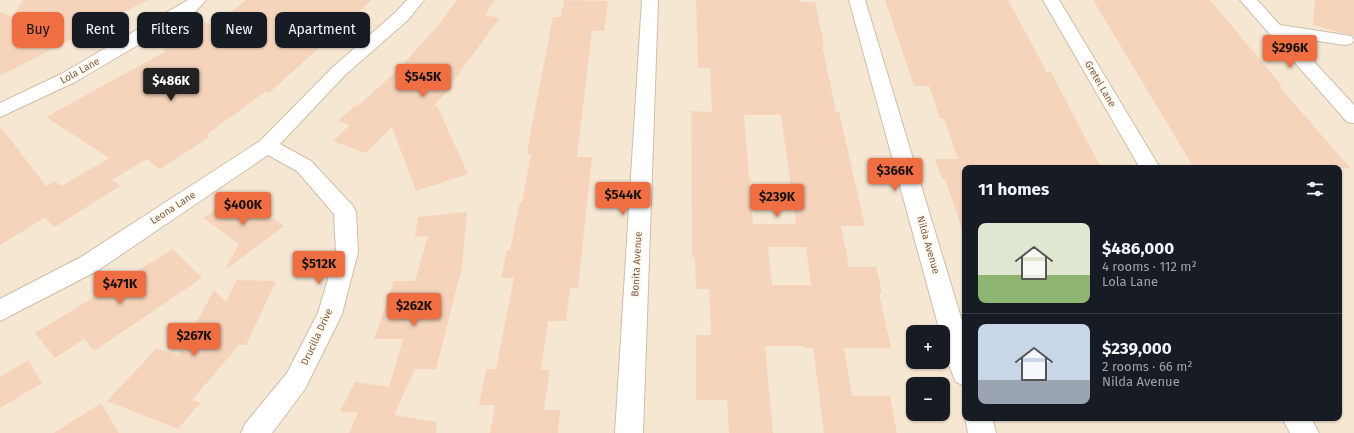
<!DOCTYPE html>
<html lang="en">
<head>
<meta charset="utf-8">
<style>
  :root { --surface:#171b24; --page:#20242c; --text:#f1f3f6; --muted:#9ea1a6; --line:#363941; --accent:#ef6f43 }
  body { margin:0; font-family:"Fira Sans",sans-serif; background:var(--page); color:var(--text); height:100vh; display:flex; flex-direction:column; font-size:15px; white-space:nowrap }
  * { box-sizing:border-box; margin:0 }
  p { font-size:13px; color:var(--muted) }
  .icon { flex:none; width:22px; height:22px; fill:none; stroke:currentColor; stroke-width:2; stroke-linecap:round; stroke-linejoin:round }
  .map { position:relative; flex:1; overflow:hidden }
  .side { position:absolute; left:962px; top:165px; width:380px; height:256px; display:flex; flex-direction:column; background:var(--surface); border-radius:8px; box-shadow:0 1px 3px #0004 }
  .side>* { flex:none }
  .banner { position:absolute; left:12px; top:12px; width:380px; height:36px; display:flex; gap:8px }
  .tools { position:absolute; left:906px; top:325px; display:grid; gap:8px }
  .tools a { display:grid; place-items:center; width:44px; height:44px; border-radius:8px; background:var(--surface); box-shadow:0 1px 3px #0004; font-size:20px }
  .price { position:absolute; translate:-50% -34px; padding:0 9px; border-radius:4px; background:var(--accent); color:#111; font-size:13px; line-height:26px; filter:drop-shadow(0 1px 2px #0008) }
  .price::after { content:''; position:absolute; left:50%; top:24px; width:12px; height:9px; margin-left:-6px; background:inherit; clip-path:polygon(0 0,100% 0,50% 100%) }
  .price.selected { background:#222; color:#fff }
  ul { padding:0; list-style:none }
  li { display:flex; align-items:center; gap:12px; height:100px; padding:0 16px }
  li+li { border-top:1px solid var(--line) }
  li span { display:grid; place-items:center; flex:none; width:112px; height:80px; border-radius:8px; color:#555 }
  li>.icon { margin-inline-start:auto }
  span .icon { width:48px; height:48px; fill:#fffc; stroke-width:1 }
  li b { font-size:17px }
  h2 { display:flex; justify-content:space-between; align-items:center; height:48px; padding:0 16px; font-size:17px }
  .tag { padding:0 14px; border-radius:8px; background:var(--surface); box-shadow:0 1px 3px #0004; font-size:14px; line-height:36px }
  .tag.selected { background:var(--accent); color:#111 }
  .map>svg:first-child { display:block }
  .residential { fill:#f6e7d3; fill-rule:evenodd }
  .building { fill:#f5d4bb; fill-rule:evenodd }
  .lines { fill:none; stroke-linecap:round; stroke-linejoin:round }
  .minor-casing { stroke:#d0bdaa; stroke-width:2 }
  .minor { fill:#fff; fill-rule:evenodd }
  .labels { text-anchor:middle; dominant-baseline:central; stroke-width:4; stroke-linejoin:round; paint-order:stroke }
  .street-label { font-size:10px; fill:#795b48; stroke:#fff9ed }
</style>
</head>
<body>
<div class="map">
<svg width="1354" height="433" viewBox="0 0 1354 433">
  <rect width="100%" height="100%" fill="#fef5e5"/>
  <path class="residential" d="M0,0H1354V433H0ZM965,168H1339V418H965ZM913,332H943V362H913ZM913,384H943V414H913Z"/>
  <g class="building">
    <path d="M23,0H148L0,76V12L13,17Z"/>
    <path d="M246,0H372L269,93L265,92L206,135L210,137L160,169L147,159L112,180L120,186L55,227L44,218L0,245V126L46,186L55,181L61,186L109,158L46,117L166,51L162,49L201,22L215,25Z"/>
    <path d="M457,0H495L485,15L500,18L448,88H451L434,105L437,106L468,174L416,191L392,127L365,153L333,141L350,125L338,121L356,105L358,106L398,70L441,22Z"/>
    <path d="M564,0L608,1L604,31H592L577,157H592L578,288H570L566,321H548L541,370H550L544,410H560L558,433H490L495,405H479L486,369H496L514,278H501L507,250H510L520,202H522L531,154H527L532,125L553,17H561Z"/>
    <path d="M696,0H799V2H815L824,45H822L836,112H839L865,226H841L849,267H876L882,293H879L891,348H844L852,396H890L897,433H824L813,348H805L804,346H765L773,433H729L727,400H696V335H711L709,289H696L695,257H692L691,111L712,112L710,68H698ZM744,115H781L796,224H753ZM768,247H806L811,285H772Z"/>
    <path d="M885,0H1008L1047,72H1051L1101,168H965V228L962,229L945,179H942L935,159H958L944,119H940L929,86H914Z"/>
    <path d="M1093,0H1210L1282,86H1279L1350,168H1194Z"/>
    <path d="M1315,0H1354V36L1313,25Z"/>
    <path d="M230,199L242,206L249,202L284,226L225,270L239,244L203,218Z"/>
    <path d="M467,212L462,267L436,369H415L394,415L437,422L436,433H349L358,413L340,411L355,382L389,387L403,339H374L394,281H415L428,236L415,237L418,217Z"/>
    <path d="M173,249L202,278L94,351L84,339L55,358L35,333Z"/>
    <path d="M237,280L276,281L246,345H239L192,400L200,403L178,429L107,401L157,348L178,356L214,290L226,302Z"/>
    <path d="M28,360L42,383L0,408V377Z"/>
    <path d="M101,403L119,433H54Z"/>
  </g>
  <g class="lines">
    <g class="minor-casing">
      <g id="minor">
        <path d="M188,0H206L196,11L75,82L0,117V103L61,74Z"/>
        <path d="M407,0H424L408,20L345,75L280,144L311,161L353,206L356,212L358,252L342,314L305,389L272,433H241L245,424L287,373L318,313L336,252L334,214L297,171L268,155L97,271L0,321V299L81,257L260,141L333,67L396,12Z"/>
        <path d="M642,0H658L643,433H615Z"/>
        <path d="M849,0H865L965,331V386L956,382C949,367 943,349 943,332H940Z"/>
        <path d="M1043,0H1059L1160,168H1140Z"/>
        <path d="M1240,0H1257L1280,25L1351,36L1354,40L1351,44L1345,45L1291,37L1354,105V123L1347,122Z"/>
        <path d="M965,417L992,418L996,433H968Z"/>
        <path d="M1282,418H1311L1319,433H1290Z"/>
      </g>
    </g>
    <use href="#minor" class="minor"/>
  </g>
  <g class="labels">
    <g class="street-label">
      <text transform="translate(80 71) rotate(-29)">Lola Lane</text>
      <text transform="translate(1100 84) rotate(60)">Gretel Lane</text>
      <text transform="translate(173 208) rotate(-33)">Leona Lane</text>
      <text transform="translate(928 245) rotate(74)">Nilda Avenue</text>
      <text transform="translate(637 264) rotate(-87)">Bonita Avenue</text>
      <text transform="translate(317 337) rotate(-65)">Drucilla Drive</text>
    </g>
  </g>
</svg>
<div class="tools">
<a>+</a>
<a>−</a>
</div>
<b class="price" style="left:1290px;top:69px">$296K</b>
<b class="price" style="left:423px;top:98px">$545K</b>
<b class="price selected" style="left:171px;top:102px">$486K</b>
<b class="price" style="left:895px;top:192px">$366K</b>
<b class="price" style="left:623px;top:216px">$544K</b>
<b class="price" style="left:777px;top:218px">$239K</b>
<b class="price" style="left:243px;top:226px">$400K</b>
<b class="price" style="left:319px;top:285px">$512K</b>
<b class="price" style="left:120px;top:305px">$471K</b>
<b class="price" style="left:414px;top:327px">$262K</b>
<b class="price" style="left:194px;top:357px">$267K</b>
<div class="banner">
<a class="tag selected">Buy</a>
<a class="tag">Rent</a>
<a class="tag">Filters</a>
<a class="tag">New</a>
<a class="tag">Apartment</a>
</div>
<section class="side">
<h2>11 homes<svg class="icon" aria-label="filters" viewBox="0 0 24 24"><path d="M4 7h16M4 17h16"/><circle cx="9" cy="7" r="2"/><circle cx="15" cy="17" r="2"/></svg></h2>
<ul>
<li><span style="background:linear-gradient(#dfe7d0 65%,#8fb573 0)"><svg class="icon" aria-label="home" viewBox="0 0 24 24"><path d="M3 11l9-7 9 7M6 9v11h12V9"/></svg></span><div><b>$486,000</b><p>4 rooms · 112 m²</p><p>Lola Lane</p></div></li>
<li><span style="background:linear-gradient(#c9d6e8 70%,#9aa5b1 0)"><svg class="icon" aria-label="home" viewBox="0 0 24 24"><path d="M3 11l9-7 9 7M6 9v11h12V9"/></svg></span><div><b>$239,000</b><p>2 rooms · 66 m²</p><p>Nilda Avenue</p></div></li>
</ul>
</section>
</div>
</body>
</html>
